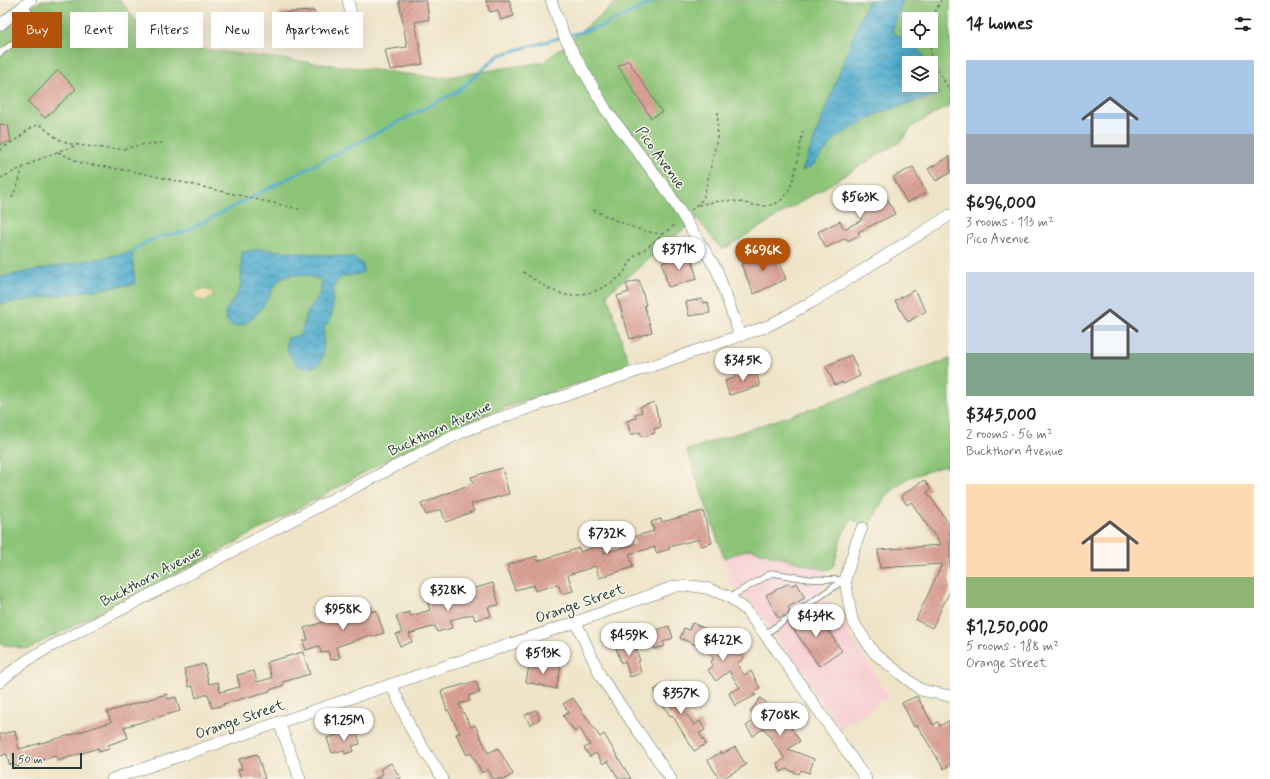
<!DOCTYPE html>
<html lang="en">
<head>
<meta charset="utf-8">
<style>
  :root { --surface:#fff; --page:#f2f2f2; --text:#202124; --muted:#757577; --accent:#b45309 }
  body { margin:0; font-family:Mynerve,sans-serif; background:var(--page); color:var(--text); height:100vh; display:flex; flex-direction:column; font-size:15px; white-space:nowrap }
  * { box-sizing:border-box; margin:0 }
  p { font-size:13px; color:var(--muted) }
  .icon { flex:none; width:22px; height:22px; fill:none; stroke:currentColor; stroke-width:2; stroke-linecap:round; stroke-linejoin:round }
  .map { position:relative; flex:1; overflow:hidden }
  .sheet { display:flex; flex-direction:column; background:var(--surface); width:320px }
  .sheet>* { flex:none }
  .guide { position:absolute; left:12px; top:12px; width:380px; height:36px; display:flex; gap:8px }
  .tools { position:absolute; left:902px; top:12px; display:grid; gap:8px }
  .tools a { display:grid; place-items:center; width:36px; height:36px; border-radius:0px; background:var(--surface); box-shadow:0 4px 16px #0002; font-size:20px }
  .scale { position:absolute; left:12px; bottom:10px; width:70px; box-sizing:border-box; padding-left:4px; border:2px solid #1f3d34; border-top:0; font-size:11px; line-height:14px; white-space:nowrap; color:#1f3d34; -webkit-text-stroke:3px #fbf7ec; paint-order:stroke }
  .price { position:absolute; translate:-50% -34px; padding:0 9px; border-radius:14px; background:#fff; color:#222; font-size:13px; line-height:26px; filter:drop-shadow(0 1px 2px #0008) }
  .price::after { content:''; position:absolute; left:50%; top:24px; width:12px; height:9px; margin-left:-6px; background:inherit; clip-path:polygon(0 0,100% 0,50% 100%) }
  .price.on { background:var(--accent); color:#fff }
  ul { padding:0; list-style:none }
  li { display:grid; align-content:center; gap:8px; height:212px; padding:0 16px }
  li span { display:grid; place-items:center; height:124px; border-radius:0px; color:#555 }
  li>.icon { margin-inline-start:auto }
  span .icon { width:72px; height:72px; fill:#fffc; stroke-width:1 }
  li b { font-size:17px }
  h2 { display:flex; justify-content:space-between; align-items:center; height:48px; padding:0 16px; font-size:17px }
  .chip { padding:0 14px; border-radius:0px; background:var(--surface); box-shadow:0 4px 16px #0002; font-size:14px; line-height:36px }
  .chip.on { background:var(--accent); color:#fff }
  main { display:flex; flex:1; min-height:0 }
  .map>svg:first-child { display:block }
  .built { fill:#f7cfd4 }
  .grass { fill:#8cc477; stroke:#568056; fill-rule:evenodd }
  .sand { fill:url(#sand-dots); stroke:#868c69 }
  .water { fill:url(#water-waves); stroke:#377480 }
  .lines { fill:none; stroke-linecap:round; stroke-linejoin:round }
  .stream { stroke:#4fabcd; stroke-width:3 }
  .building { fill:url(#building-hatch) }
  .lane-casing { stroke:#687768; stroke-width:7 }
  .street-casing { stroke:#687768; stroke-width:12 }
  .path { stroke:#687768; stroke-width:1.5; stroke-dasharray:3 3; stroke-linecap:butt }
  .lane { stroke:#fff; stroke-width:5.5 }
  .street { stroke:#fff; stroke-width:11 }
  .labels { text-anchor:middle; dominant-baseline:central; stroke-width:3; stroke-linejoin:round; paint-order:stroke }
  .street-label { font-size:15px; fill:#1f3d34; stroke:#fbf7ec }
</style>
</head>
<body>
<main>
<div class="map">
<svg width="950" height="779" viewBox="0 0 950 779">
  <defs>
    <pattern id="sand-dots" width="8" height="8" patternUnits="userSpaceOnUse"><rect width="8" height="8" fill="#eeda9e"/><path d="M2 2h.1M6 6h.1" fill="none" stroke="#ccbc89" stroke-width="1.8" stroke-linecap="round"/></pattern>
    <pattern id="water-waves" width="16" height="10" patternUnits="userSpaceOnUse"><rect width="16" height="10" fill="#4fabcd"/><path d="M0 5q4-4 8 0t8 0" fill="none" stroke="#418ca7"/></pattern>
    <pattern id="building-hatch" width="6" height="6" patternUnits="userSpaceOnUse"><rect width="6" height="6" fill="#dda296"/><path d="M-1 1l2-2M0 6l6-6M5 7l2-2" fill="none" stroke="#b3857b"/></pattern>
  </defs>
  <rect width="100%" height="100%" fill="#fbf7ec"/>
  <filter id="ink" filterUnits="userSpaceOnUse"><feTurbulence type="fractalNoise" baseFrequency=".025" numOctaves="2"/><feDisplacementMap in="SourceGraphic" scale="8" xChannelSelector="R" yChannelSelector="G"/><feConvolveMatrix kernelMatrix="1 2 1 2 8 2 1 2 1" color-interpolation-filters="sRGB"/></filter>
  <filter id="wash" filterUnits="userSpaceOnUse"><feTurbulence type="fractalNoise" baseFrequency=".012" numOctaves="4" result="noise"/><feDisplacementMap in="SourceGraphic" scale="16" xChannelSelector="R" yChannelSelector="G"/><feGaussianBlur stdDeviation="0.9" result="paint"/><feColorMatrix in="noise" values="0 0 0 0 0 0 0 0 0 0 0 0 0 0 0 0 0 1.4 0 .05"/><feComposite in="paint" operator="in"/></filter>
  <g filter="url(#wash)">
    <rect width="100%" height="100%" fill="#efe4c8"/>
    <path class="built" d="M750,549L825,570L821,587L888,697L840,729L767,622L752,603L733,585L724,558Z"/>
    <g class="grass">
      <path d="M42,0H120L143,30L199,49L440,78L544,62L619,0H950V105L913,126L901,141L722,250L697,218L607,294L630,366L489,413L393,457L211,556L28,649L0,644V31ZM909,19H931V41H909ZM909,63H931V85H909Z"/>
      <path d="M950,359V466L941,467L908,478L885,497L869,526L851,519L842,536L834,565L831,568L825,570L750,549L724,558L687,450L858,393Z"/>
    </g>
    <path class="sand" d="M203,289L213,292V296C210,301 202,302 197,299L194,295C196,291 198,290 203,289Z"/>
    <g class="water">
      <path d="M868,0H903L892,31L922,53L926,63H909V85H931V75L939,94L877,114L838,136L812,166L802,171L855,31Z"/>
      <path d="M260,249L355,258C361,262 366,266 362,273C357,275 343,276 340,278C330,284 334,307 331,317C330,321 327,324 324,327C323,349 328,376 296,365C291,357 283,348 288,338L300,335C304,329 303,321 307,314C314,298 322,301 321,280C306,275 293,271 278,281C269,295 256,325 236,326C228,326 226,319 225,312L239,291L241,283L242,252Z"/>
      <path d="M132,252L135,284L0,304V277Z"/>
    </g>
    <g class="lines">
      <path class="stream" d="M128,255C147,238 160,236 184,232L458,91L499,55L602,26L657,0"/>
    </g>
    <g id="blocks">
      <g class="building">
        <path d="M399,0H426L429,19L415,22L423,64L390,70L385,50L407,47Z"/>
        <path d="M486,0H509L514,16L501,20L498,10L490,12Z"/>
        <path d="M314,11L316,44H303V34H300V27L280,29L279,13Z"/>
        <path d="M628,60L662,112L651,118L618,66Z"/>
        <path d="M58,70L76,89L45,118L28,102Z"/>
        <path d="M0,124L8,125L11,141L0,145Z"/>
        <path d="M950,156V173L936,181L928,169Z"/>
        <path d="M913,167L926,193L907,203L893,177Z"/>
        <path d="M883,190L895,214L858,232L860,235L847,241L846,238L826,248L818,232L840,221L844,229L862,220L854,204Z"/>
        <path d="M773,250L786,279L754,294L741,264Z"/>
        <path d="M691,255L697,279L668,287L662,262Z"/>
        <path d="M639,280L646,305H644L652,332L630,339L617,296L629,292L626,284Z"/>
        <path d="M914,290L926,311L908,322L895,301Z"/>
        <path d="M702,299L703,303L708,302L710,313L689,316L686,302Z"/>
        <path d="M851,355L860,376L843,384L842,382L835,385L826,366Z"/>
        <path d="M755,369L760,386L729,395L725,381L735,378L734,375Z"/>
        <path d="M654,402L661,427L654,429L655,433L642,437L640,432L631,435L627,421L636,418L635,414L642,412L640,407Z"/>
        <path d="M502,468L509,494L471,504L474,511L446,522L441,509L426,515L421,504L473,483L471,477Z"/>
        <path d="M924,480L931,489L927,492L950,525V591L932,628L916,620L942,564L880,568L878,550L941,545L911,502L907,505L901,496Z"/>
        <path d="M703,511L712,543L701,546L699,539L669,547L670,549L656,553L655,547L629,554L633,567L599,578L596,566L568,575L573,591L562,594L558,584L535,591L534,585L515,590L507,565L537,556L538,561L579,548L580,552L602,545L604,553L635,544L633,537L654,531L651,522L661,519L662,522Z"/>
        <path d="M493,583L499,605L488,607L491,616L475,620L473,614L450,620L452,628L437,632L435,626L409,634L412,642L400,646L396,634L402,633L396,616L409,612L411,616L430,610L427,600L454,593L455,596L472,591V589Z"/>
        <path d="M789,583L790,586L797,583L805,598L788,607L790,612L784,616L778,618L766,595Z"/>
        <path d="M370,606L372,612L376,610L384,633L372,637L371,635L336,647L340,658L331,660L328,651L321,653L319,646L306,650L303,641L308,640L304,628L347,615L346,613Z"/>
        <path d="M814,610L842,651L819,666L789,623L794,619L796,622Z"/>
        <path d="M692,623L718,634L715,642L721,651L733,643L744,658L737,664L744,675L751,671L760,688L752,693L756,695L735,706L729,693L740,688L729,671L716,681L708,670L713,666L710,662L714,659L707,650L680,638L684,628L689,630Z"/>
        <path d="M669,626L673,638L663,642L665,646L654,649L653,645L648,647L644,634Z"/>
        <path d="M629,639L632,649L636,648L640,661H638L641,673L630,677L625,661L621,663L615,644Z"/>
        <path d="M303,652L310,674L283,682L284,685L270,690V691L223,704L224,705L212,708L208,694L196,698L193,686L189,687L184,669L204,664L209,684L218,682L220,692L240,687L237,675L254,671L257,682L272,678L267,662Z"/>
        <path d="M530,661L561,667L556,689L526,682Z"/>
        <path d="M476,681L480,692L468,696L470,701L459,704L471,727L475,725L488,753L498,748L513,774L505,779H493L488,769L482,773L471,753L467,755L456,734L460,733L448,710L447,711L441,691Z"/>
        <path d="M664,684L668,690L679,684L684,694L676,699L687,716H688L694,725L700,721L705,730L699,733L706,744L694,751L672,715L670,716L654,690Z"/>
        <path d="M167,694L168,699L176,697L180,711L124,727L128,738L108,745L109,749L99,752L98,748L58,761L56,756L37,761V759L19,764V767L9,764L7,754L0,756V734L15,731L19,749L67,736L111,722L107,712Z"/>
        <path d="M917,696L933,725L938,722L940,726L950,720V765L944,769L917,725L914,727L902,703Z"/>
        <path d="M573,698L600,737L604,734L631,779H619L608,761L603,764L596,753L590,757L584,748L590,745L580,728L575,732L563,716L569,712L563,704Z"/>
        <path d="M760,698L782,714L800,741L788,749L814,759L809,773L801,770L799,774L786,769L781,772L777,763L785,759L764,728L753,736L746,726L758,718L750,712Z"/>
        <path d="M536,710L540,719L530,725L525,715Z"/>
        <path d="M356,730L360,744L352,746L354,751L345,754L344,750L332,753L327,738Z"/>
        <path d="M735,747L746,765L722,779H719L708,760L721,752L722,754Z"/>
        <path d="M257,754L265,779H241L238,770L242,769L239,759Z"/>
        <path d="M391,763L401,779H375L383,774L380,769Z"/>
      </g>
    </g>
  </g>
  <g filter="url(#ink)">
    <use href="#blocks" fill-opacity="0" stroke="#687768" stroke-width="1"/>
    <g class="lines">
      <g class="lane-casing">
        <g id="lane">
          <path d="M0,53L34,27L35,22L25,5"/>
          <path d="M730,597L772,573L808,579L845,580"/>
          <path d="M765,634L844,580"/>
        </g>
      </g>
      <g class="street-casing">
        <g id="street">
          <path d="M348,0L356,37"/>
          <path d="M551,0L564,36L606,110L666,189L717,270L740,336"/>
          <path d="M0,25L31,0"/>
          <path d="M862,528L856,543L845,580L852,620L874,653L893,668L921,690L950,696"/>
          <path d="M576,622L601,677L671,779"/>
          <path d="M0,682C14,668 29,659 46,649L436,445L464,431L494,420L681,356L768,326L812,302L950,215"/>
          <path d="M391,684L411,729L443,779"/>
          <path d="M279,722L300,779"/>
          <path d="M112,779L576,622L676,586H692L706,588L728,596L746,610L778,652L866,779"/>
        </g>
      </g>
      <g class="path">
        <path d="M931,30V21L941,0"/>
        <path d="M930,41L931,59L950,91"/>
        <path d="M0,150L17,139L29,129L39,124L58,139L71,144L110,149H123L146,144L164,143"/>
        <path d="M58,152L81,163L137,172L299,209"/>
        <path d="M0,178C26,167 50,152 79,145"/>
        <path d="M12,198L19,181L22,169"/>
        <path d="M698,205C706,204 714,201 722,201C735,199 748,205 762,206C771,206 780,203 786,195C795,184 800,145 803,130"/>
        <path d="M593,210C615,220 638,232 663,234"/>
        <path d="M691,210L703,199L707,184L717,139L718,111"/>
        <path d="M523,272L549,289L563,294L570,296L579,295L595,291L612,283L621,276L635,256L657,240L662,235L676,224"/>
      </g>
      <use href="#lane" class="lane"/>
      <use href="#street" class="street"/>
    </g>
  </g>
  <g class="labels">
    <g class="street-label">
      <text transform="translate(660 158) rotate(54)">Pico Avenue</text>
      <text transform="translate(440 429) rotate(-25)">Buckthorn Avenue</text>
      <text transform="translate(151 577) rotate(-28)">Buckthorn Avenue</text>
      <text transform="translate(580 604) rotate(-19)">Orange Street</text>
      <text transform="translate(240 720) rotate(-19)">Orange Street</text>
    </g>
  </g>
</svg>
<div class="tools">
<a><svg class="icon" aria-label="locate" viewBox="0 0 24 24"><circle cx="12" cy="12" r="6"/><path d="M12 2v4M12 18v4M2 12h4M18 12h4"/></svg></a>
<a><svg class="icon" aria-label="layers" viewBox="0 0 24 24"><path d="M12 4l9 5-9 5-9-5zM3 14l9 5 9-5"/></svg></a>
</div>
<div class="scale">50 m</div>
<b class="price" style="left:860px;top:219px">$563K</b>
<b class="price" style="left:679px;top:271px">$371K</b>
<b class="price on" style="left:763px;top:272px">$696K</b>
<b class="price" style="left:743px;top:382px">$345K</b>
<b class="price" style="left:607px;top:555px">$732K</b>
<b class="price" style="left:448px;top:612px">$328K</b>
<b class="price" style="left:343px;top:631px">$958K</b>
<b class="price" style="left:816px;top:638px">$434K</b>
<b class="price" style="left:629px;top:657px">$459K</b>
<b class="price" style="left:723px;top:662px">$422K</b>
<b class="price" style="left:543px;top:675px">$513K</b>
<b class="price" style="left:681px;top:715px">$357K</b>
<b class="price" style="left:780px;top:737px">$708K</b>
<b class="price" style="left:344px;top:742px">$1.25M</b>
<div class="guide">
<a class="chip on">Buy</a>
<a class="chip">Rent</a>
<a class="chip">Filters</a>
<a class="chip">New</a>
<a class="chip">Apartment</a>
</div>
</div>
<section class="sheet">
<h2>14 homes<svg class="icon" aria-label="filters" viewBox="0 0 24 24"><path d="M4 7h16M4 17h16"/><circle cx="9" cy="7" r="2"/><circle cx="15" cy="17" r="2"/></svg></h2>
<ul>
<li><span style="background:linear-gradient(#a9c7e8 60%,#9aa5b1 0)"><svg class="icon" aria-label="home" viewBox="0 0 24 24"><path d="M3 11l9-7 9 7M6 9v11h12V9"/></svg></span><div><b>$696,000</b><p>3 rooms · 113 m²</p><p>Pico Avenue</p></div></li>
<li><span style="background:linear-gradient(#c9d6e8 65%,#7fa58c 0)"><svg class="icon" aria-label="home" viewBox="0 0 24 24"><path d="M3 11l9-7 9 7M6 9v11h12V9"/></svg></span><div><b>$345,000</b><p>2 rooms · 56 m²</p><p>Buckthorn Avenue</p></div></li>
<li><span style="background:linear-gradient(#ffd9b3 75%,#8fb573 0)"><svg class="icon" aria-label="home" viewBox="0 0 24 24"><path d="M3 11l9-7 9 7M6 9v11h12V9"/></svg></span><div><b>$1,250,000</b><p>5 rooms · 188 m²</p><p>Orange Street</p></div></li>
</ul>
</section>
</main>
</body>
</html>
